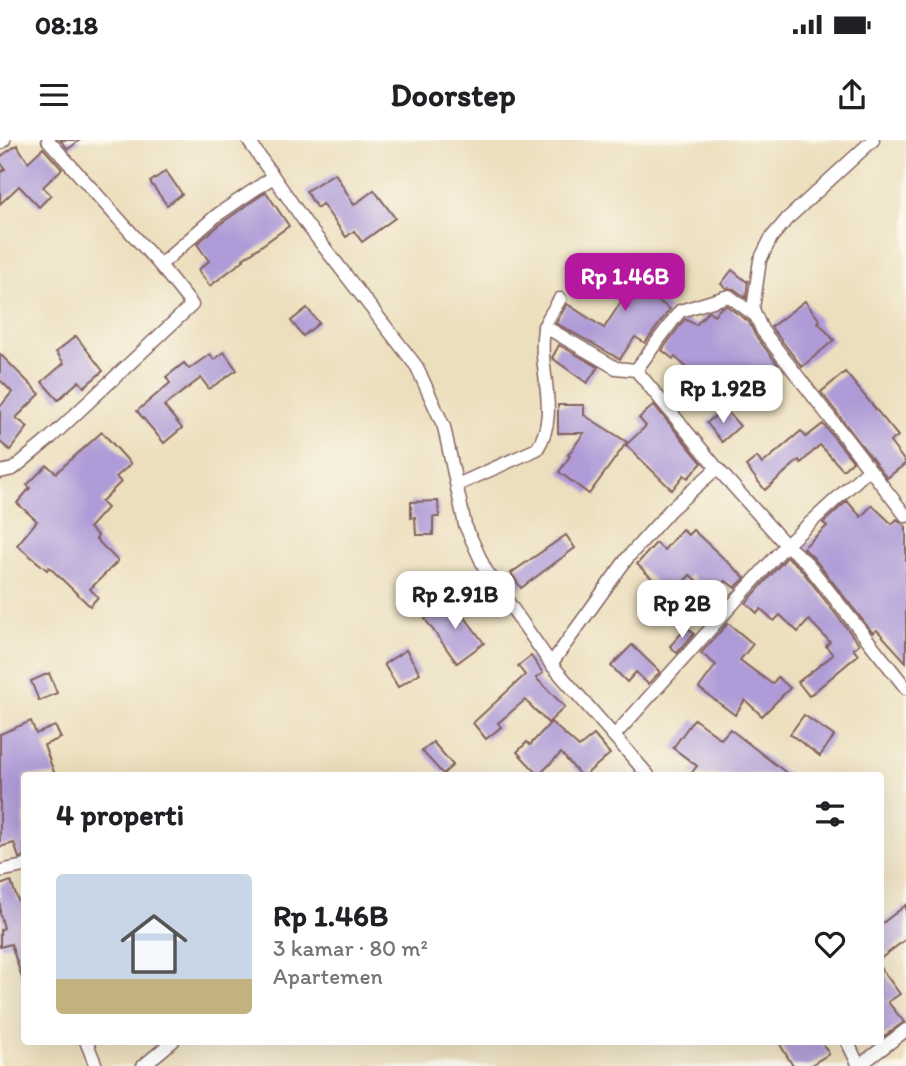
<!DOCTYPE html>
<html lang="id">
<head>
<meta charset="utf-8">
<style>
  :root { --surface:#fff; --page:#f2f2f2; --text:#202124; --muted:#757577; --accent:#b5179e }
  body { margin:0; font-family:Itim,sans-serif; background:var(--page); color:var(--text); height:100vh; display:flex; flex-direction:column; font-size:26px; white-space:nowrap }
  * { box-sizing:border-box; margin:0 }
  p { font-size:23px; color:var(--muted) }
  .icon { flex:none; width:38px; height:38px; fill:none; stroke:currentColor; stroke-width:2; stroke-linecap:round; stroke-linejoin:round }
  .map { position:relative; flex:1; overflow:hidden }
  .sheet { position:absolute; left:21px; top:632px; width:863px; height:273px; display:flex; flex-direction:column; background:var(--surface); border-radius:7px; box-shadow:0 7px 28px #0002 }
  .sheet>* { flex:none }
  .price { position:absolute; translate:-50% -60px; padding:0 16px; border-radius:14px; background:#fff; color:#222; font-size:23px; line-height:46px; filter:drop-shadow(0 2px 4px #0008) }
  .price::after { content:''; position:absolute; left:50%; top:42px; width:21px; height:16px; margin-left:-10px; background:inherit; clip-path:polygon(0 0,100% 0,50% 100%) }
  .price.current { background:var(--accent); color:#fff }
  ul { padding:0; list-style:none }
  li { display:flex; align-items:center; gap:21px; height:175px; padding:0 35px }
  li span { display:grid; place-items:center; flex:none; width:196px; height:140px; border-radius:7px; color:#555 }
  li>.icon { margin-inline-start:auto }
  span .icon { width:84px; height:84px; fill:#fffc; stroke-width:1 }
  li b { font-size:30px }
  h2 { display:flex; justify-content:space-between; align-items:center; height:84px; padding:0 35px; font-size:30px }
  .status { display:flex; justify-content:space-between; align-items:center; height:49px; padding:0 35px; background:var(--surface); direction:ltr }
  .status svg { height:19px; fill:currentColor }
  header { display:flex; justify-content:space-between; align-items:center; height:91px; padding:0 35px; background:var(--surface); font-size:32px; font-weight:700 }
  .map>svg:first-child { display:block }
  .building { fill:#af9bd7 }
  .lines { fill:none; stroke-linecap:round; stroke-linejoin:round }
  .minor-casing { stroke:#83625e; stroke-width:15 }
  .minor { stroke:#fff; stroke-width:12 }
</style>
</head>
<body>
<div class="status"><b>08:18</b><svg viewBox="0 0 49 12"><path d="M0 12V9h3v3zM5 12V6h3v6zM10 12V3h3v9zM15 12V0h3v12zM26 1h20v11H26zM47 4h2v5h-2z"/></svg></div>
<header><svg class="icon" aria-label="menu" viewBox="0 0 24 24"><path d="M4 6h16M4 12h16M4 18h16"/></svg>Doorstep<svg class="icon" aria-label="share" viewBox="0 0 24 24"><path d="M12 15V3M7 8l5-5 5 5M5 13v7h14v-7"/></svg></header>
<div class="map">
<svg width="906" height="926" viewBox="0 0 906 926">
  <rect width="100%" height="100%" fill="#fbf7ec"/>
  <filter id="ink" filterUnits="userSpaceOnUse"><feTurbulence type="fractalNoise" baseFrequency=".0143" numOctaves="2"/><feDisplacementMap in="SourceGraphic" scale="14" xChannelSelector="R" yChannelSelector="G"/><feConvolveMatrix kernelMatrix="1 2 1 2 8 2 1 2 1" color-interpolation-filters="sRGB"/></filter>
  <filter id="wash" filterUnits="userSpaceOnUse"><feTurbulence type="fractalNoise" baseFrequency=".00686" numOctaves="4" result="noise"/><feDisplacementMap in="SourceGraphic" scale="28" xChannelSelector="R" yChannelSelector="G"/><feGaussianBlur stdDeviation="1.57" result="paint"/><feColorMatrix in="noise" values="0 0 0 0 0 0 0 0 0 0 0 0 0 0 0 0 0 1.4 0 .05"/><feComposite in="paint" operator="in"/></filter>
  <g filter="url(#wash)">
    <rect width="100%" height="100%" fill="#ecdfbd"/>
    <g id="blocks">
      <g class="building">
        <path d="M60,0H80L68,9Z"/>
        <path d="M17,5L28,22L43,8L62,29L43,47L51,55L39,67L19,46L0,64V33L5,29L0,22V17Z"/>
        <path d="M166,31L182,54L167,65L150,42Z"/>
        <path d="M335,33L354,65L374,50L395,78L362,102L354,91L346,97L322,64L317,68L306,51Z"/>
        <path d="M266,52L289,86L243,119L244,120L210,146L198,130L209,121L197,104L223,82Z"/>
        <path d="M639,118L672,140L658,161L670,169L645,203L635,197L620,219L556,183L567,164L604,188L630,148L623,143Z"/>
        <path d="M732,130L747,142L748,140L746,158L734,149L726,148L721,144Z"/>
        <path d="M805,161L820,181L818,182L834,200L802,227L771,187Z"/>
        <path d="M727,166L749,182L755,195L778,225L745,252L725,228L708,247L675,217L673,219L662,210L685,179L696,185L709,171L714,175L722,167Z"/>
        <path d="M307,168L319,183L303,196L291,181Z"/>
        <path d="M76,196L103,231L84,247L79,241L58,260L42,242L64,223L56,212Z"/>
        <path d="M559,205L598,227L587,243L552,218Z"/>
        <path d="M224,212L237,230L209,249L201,238L164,266L182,288L164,303L137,271L170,243L166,237L184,223L189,229L210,214L214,220Z"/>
        <path d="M0,214L40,254L16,278L28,287L10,310L0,302V267L12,252L0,240Z"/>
        <path d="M845,232L898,296L890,302L906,323L887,338L821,252Z"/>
        <path d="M558,265H584V275L627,302L589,354L559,332L570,316L568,315L584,293H558Z"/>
        <path d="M654,265L702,323L688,338L684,335L672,350L626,305L646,286L639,278Z"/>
        <path d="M724,268L740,286L722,302L707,283Z"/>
        <path d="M823,284L853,321L843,330L820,305L801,323L799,320L765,350L746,326L757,317L762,324L801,291L806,297Z"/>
        <path d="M102,292L131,324L116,337L121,342L101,362L107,368L89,388L98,396L96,399L118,421L90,449L98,457L90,466L49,427L47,430L17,405L37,381L17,363L30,348L27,345L47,325L56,333Z"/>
        <path d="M438,361L439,377H433V395H416L415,377L411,378V362Z"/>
        <path d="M847,361L861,377L872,365L892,384L897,379L906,387V522L877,490L873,493L812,416L803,408L827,386L823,383Z"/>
        <path d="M682,389L688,395L693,390L745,438L735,448L726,441L714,456L690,435L670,456L637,424L656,403L664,410Z"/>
        <path d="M566,395L575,408L521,448L511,433Z"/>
        <path d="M787,417L799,427L859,504L853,509L858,515L809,556L798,542L833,515L826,506L830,502L809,480L798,492L780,475L774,481L761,469L757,473L746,463Z"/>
        <path d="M452,460L484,503L457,523L425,479Z"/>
        <path d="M728,483L753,504L740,520L772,544L778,537L790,548L762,576L745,560L735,575L699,548L716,525L701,513Z"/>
        <path d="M687,487L694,494L677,513L670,506Z"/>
        <path d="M632,505L660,532L648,544L636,532L627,542L611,526Z"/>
        <path d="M406,510L420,533L398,547L384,524Z"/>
        <path d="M531,516L543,533L536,538L565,567L548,583L525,560L498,583L501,587L486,599L473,583L525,535L518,526Z"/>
        <path d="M49,533L57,553L39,561L31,541Z"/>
        <path d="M804,575L834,596L820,616L790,594Z"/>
        <path d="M694,579L721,599L730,589L789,635H690L697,626L673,608Z"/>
        <path d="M31,581L36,594L55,586L61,598L44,605L55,635H24V717L19,718L14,703L0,707V594Z"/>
        <path d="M551,582L579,607L594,595L610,614L585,635H580L561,613L539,635L517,612L527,602L530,605Z"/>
        <path d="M433,602L453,625L443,634L422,611Z"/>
        <path d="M11,741L18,761L24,760V837L22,838L11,804L0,807V790L4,788L0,773V745Z"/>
        <path d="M906,765V799L880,819V785Z"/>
        <path d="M880,827L900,854L888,862L904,882L880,899Z"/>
        <path d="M778,901H821L829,914L809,926H793Z"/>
      </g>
    </g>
  </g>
  <g filter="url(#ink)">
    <use href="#blocks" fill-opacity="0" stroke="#83625e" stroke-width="2"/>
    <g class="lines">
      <g class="minor-casing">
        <g id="minor">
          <path d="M248,0L307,85L417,227L444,287L465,385L485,429L551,524L648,635"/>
          <path d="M873,0L787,79L771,98L760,120L753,169L762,190L906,376"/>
          <path d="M0,3L4,0"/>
          <path d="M160,125L217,75L273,37"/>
          <path d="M544,186L616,228L636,230L717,328L786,405L805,421L906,548"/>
          <path d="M636,230L680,171L729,156L753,174"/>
          <path d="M0,332L13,329L48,300L192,165L160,125L48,0"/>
          <path d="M457,345L537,309C561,273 537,229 544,189C546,179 555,168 560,159"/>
          <path d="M551,524L628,417L670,370L717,328"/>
          <path d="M614,596L786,405L868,330"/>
          <path d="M0,731L24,726"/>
          <path d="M86,901L96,926"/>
          <path d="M847,901L859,926"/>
          <path d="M143,926L173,901"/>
          <path d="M859,926L906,890"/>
        </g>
      </g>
      <use href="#minor" class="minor"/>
    </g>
  </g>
</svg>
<b class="price current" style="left:625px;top:173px">Rp 1.46B</b>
<b class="price" style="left:723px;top:285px">Rp 1.92B</b>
<b class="price" style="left:455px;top:491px">Rp 2.91B</b>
<b class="price" style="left:682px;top:500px">Rp 2B</b>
<section class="sheet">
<h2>4 properti<svg class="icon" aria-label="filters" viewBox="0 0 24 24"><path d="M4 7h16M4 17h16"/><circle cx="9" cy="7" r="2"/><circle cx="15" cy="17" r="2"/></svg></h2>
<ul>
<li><span style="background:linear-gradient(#c9d6e8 75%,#c2b280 0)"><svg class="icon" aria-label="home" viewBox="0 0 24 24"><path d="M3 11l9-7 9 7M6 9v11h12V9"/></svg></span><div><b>Rp 1.46B</b><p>3 kamar · 80 m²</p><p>Apartemen</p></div><svg class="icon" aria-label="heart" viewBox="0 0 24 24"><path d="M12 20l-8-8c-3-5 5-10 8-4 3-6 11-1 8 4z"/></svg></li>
</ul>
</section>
</div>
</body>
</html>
